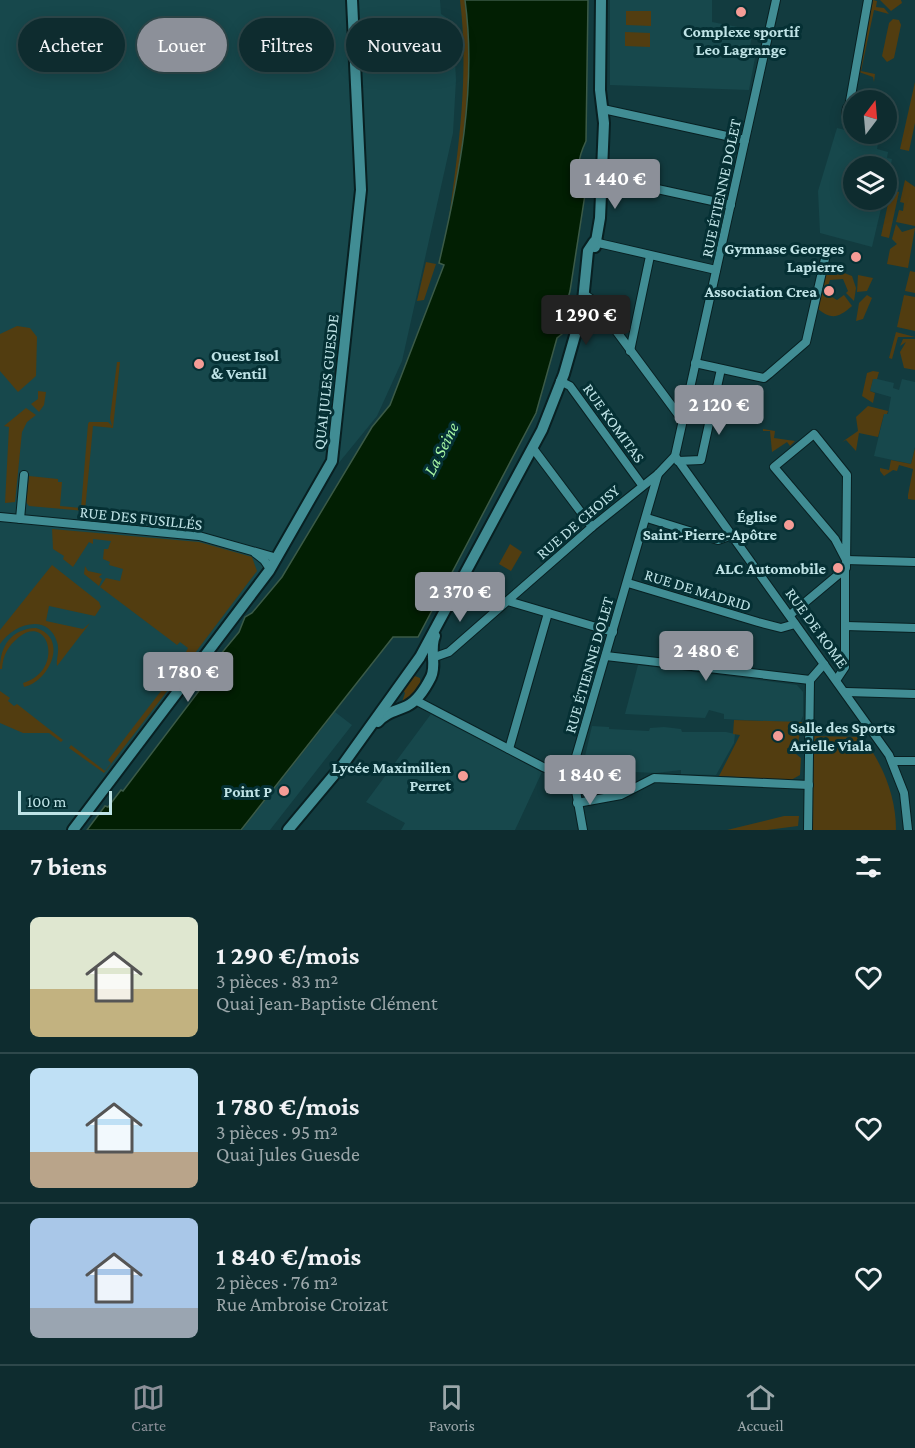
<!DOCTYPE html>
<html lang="fr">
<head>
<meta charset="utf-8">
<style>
  :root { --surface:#0e2c2f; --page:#173437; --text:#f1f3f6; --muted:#9ba7aa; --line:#2e484b; --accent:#8c9099 }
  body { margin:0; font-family:"Crimson Pro",serif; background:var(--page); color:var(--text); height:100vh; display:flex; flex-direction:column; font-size:22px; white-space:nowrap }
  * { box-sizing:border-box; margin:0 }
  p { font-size:20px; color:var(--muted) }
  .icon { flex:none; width:33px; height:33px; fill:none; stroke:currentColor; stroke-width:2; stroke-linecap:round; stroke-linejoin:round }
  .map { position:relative; height:830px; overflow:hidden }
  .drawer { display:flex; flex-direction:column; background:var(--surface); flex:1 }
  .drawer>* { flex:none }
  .top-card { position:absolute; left:18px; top:18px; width:600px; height:54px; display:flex; gap:12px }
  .needle { width:39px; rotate:16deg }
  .controls { position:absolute; left:843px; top:90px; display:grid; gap:12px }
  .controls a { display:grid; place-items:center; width:54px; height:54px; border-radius:50%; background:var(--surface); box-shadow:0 3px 15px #0003,0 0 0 2px var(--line); font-size:30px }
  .scale { position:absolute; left:18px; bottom:15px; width:94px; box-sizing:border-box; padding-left:6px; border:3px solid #bfe3e6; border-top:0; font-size:16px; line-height:21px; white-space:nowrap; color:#bfe3e6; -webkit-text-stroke:4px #053034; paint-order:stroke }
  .price { position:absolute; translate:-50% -51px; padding:0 14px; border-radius:6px; background:var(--accent); color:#fff; font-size:20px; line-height:39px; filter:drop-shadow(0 2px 3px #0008) }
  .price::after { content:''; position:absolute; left:50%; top:36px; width:18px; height:14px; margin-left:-9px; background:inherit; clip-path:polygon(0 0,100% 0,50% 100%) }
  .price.current { background:#222; color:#fff }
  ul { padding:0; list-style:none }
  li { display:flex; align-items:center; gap:18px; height:150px; padding:0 30px }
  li+li { border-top:2px solid var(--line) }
  li span { display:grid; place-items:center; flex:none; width:168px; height:120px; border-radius:9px; color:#555 }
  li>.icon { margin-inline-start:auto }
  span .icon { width:72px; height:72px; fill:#fffc; stroke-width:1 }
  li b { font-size:26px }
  h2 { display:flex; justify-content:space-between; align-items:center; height:72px; padding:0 30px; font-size:26px }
  .pill { padding:0 21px; border-radius:27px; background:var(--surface); box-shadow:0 3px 15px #0003,0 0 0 2px var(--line); font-size:21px; line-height:54px }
  .pill.current { background:var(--accent); color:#fff }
  .dock { display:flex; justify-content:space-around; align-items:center; height:84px; border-top:2px solid var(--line); background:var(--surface); font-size:16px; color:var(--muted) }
  .dock a { display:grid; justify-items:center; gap:3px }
  .dock .current { color:var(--accent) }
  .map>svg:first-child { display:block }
  .built { fill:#17484c }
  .green { fill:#523d10 }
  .water { fill:#021f03; stroke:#3b5a47; stroke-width:1.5 }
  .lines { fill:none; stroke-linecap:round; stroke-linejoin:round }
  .minor-casing { stroke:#082022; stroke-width:10 }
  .secondary-casing { stroke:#082022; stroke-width:14 }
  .minor { stroke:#418d94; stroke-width:8 }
  .secondary { stroke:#418d94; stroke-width:10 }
  .poi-dot { fill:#f59c96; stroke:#053034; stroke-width:2 }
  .labels { text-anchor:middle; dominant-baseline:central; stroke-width:6; stroke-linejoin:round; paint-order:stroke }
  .poi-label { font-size:16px; font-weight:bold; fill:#bfe3e6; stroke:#053034; text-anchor:end }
  .street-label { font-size:16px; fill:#bfe3e6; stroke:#053034 }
  .water-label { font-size:18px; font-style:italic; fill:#a6f6a4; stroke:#053034 }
</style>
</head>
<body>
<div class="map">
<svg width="915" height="830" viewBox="0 0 915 830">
  <rect width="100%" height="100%" fill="#123b3f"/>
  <g class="built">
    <path d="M0,0H440L441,14L453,22L456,80L453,133L402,361L377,416L333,470L278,559L68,830H0Z"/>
    <path d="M610,0H712V22L753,30L750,46L757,47L749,90L610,85Z"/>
    <path d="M837,128L879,138L877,149L888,152L887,158L892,159L887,184L886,166H854V200H883L872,247L820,233L818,191Z"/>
    <path d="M873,378L894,383L893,388L899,390L902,379L915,382V447L911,464L874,456L884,414H888L891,397L870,391Z"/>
    <path d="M638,665L797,685L803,692V716L800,723L724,719V714L709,710L705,718L625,714Z"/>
    <path d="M335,712L352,725L270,830H242Z"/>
    <path d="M431,714L542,772L515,830H401L405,823L366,802Z"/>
    <path d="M592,726L609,727V729L649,731L650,728L664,727L681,729L682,732H726L735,734L734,743L716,775L681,774V770L656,773L610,771L603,795L583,794L585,756Z"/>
  </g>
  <g class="green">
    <path d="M460,0H465C473,61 466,122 457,182C455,193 455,209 449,218C459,145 469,74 460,0Z"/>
    <path d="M873,0L877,1L876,7L884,8L889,14L874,10L861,71L875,74L874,82L873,77L859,72Z"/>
    <path d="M880,0H901L902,3L891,11Z"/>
    <path d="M626,11H651V26L626,25Z"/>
    <path d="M893,19L899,20L901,25L894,58L887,62L882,56L889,23Z"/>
    <path d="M625,32L650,33V47L625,46Z"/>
    <path d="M915,82V123L909,151L900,149Z"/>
    <path d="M905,180L915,187V226L896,222L899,210L903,211L904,203L900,202Z"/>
    <path d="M891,190L899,192L889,238L881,236Z"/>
    <path d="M896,224L902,232L915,228L908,268L887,264L890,249L897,244L892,239Z"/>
    <path d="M426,262L436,264L424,300L417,301Z"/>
    <path d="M834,269L852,276L856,288L854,301L846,293L848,291L843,279L830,280L827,289L822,288L825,273Z"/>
    <path d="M910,271L915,272V293L905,291Z"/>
    <path d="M858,275L873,278L867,291L857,292Z"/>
    <path d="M822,291L837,300L844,295L852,306C838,318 832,320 818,309Z"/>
    <path d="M867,295L872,298L863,319L856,321L859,303Z"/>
    <path d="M904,295L915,297V331L897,327Z"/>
    <path d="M17,326L30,328L37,337L36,376L18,392L0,371V334Z"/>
    <path d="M896,332L915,337H898L892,359L889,358Z"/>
    <path d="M903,339H915V370L904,368L900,352L906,342L900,346Z"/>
    <path d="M117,362H120L113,428L93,426L85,511L29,506L26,502L29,476L58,479V482H62L60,506L81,508L88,424L89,422H108L112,426L110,418Z"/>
    <path d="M873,371L879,372L877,379H873L870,391L875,393L873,403L862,396L867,373Z"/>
    <path d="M38,391L46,392L44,405L39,412L31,404L38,399Z"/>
    <path d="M868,406L888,411L887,414H884L878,437L859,433L856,451L846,440L842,442L858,431L856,417Z"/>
    <path d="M26,408L36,415L27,422L22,432L15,502L5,503L9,427L4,426Z"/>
    <path d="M763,429L775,431L774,438L795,441L790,446L787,442L772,452L770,431H763Z"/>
    <path d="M915,448V500L908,499V495L913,469L899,465L897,471L893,470L884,476L880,471V468L889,470L891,460L911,464Z"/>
    <path d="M52,529L199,542L252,557L257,571L192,657L186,652L188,648L180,642L177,645L100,587L106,578L120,581L123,569L109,565L110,562L103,559L104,549H108L111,541L93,539V544L89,542L73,567L63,559L64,556L53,549Z"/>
    <path d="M510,544L522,552L511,571L499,564Z"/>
    <path d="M52,565L99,602L101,607L95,616L49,606L46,621L83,629L90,623L57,666C56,659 60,650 57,642C48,612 13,624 0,644V630Z"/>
    <path d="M85,566L88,571L102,574L99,577L102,579L99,586L84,574Z"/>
    <path d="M36,628C69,638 50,681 24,687L23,683C65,671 49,613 19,637C8,646 3,655 2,669H0C0,646 11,629 36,628Z"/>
    <path d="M184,661L188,664L104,773L69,748L71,745L105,771L111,763L108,760Z"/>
    <path d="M412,675L420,678L421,685L409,702H402L405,693L402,689Z"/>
    <path d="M0,691L10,698L8,701L14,706L17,704L63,740L61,742L49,733H23L0,723Z"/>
    <path d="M734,720L802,722L796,754L801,758L800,775L791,780L719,776L740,735L733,734Z"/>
    <path d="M813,736L861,737C883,762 896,797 896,830H812Z"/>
    <path d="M784,816H799L798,826L767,830H727Z"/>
  </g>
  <path class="water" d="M465,0H588L586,141C578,158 575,171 586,188L570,291L559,331L562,334L557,338L536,413L418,637H393L241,830H87L105,806L108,807L121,790L123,791L224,658L220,655L239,632L245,617L252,613L282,577L372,427L390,405L444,265L439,263C459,178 477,88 465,0Z"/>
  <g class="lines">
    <g class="minor-casing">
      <g id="minor">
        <path d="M852,106L847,108L846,113L854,117"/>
        <path d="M849,107L868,0"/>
        <path d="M603,109L745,140"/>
        <path d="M602,177L731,205"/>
        <path d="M594,242L716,270"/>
        <path d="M584,294L594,301L683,421"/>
        <path d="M630,351L650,256"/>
        <path d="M695,363L764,378L769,374L806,342L827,250"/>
        <path d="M560,381L570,386L642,485"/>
        <path d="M535,451L592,527"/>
        <path d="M675,456L889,755L904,793L908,830"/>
        <path d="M678,461L701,460L721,369"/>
        <path d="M0,517L199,536L277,558"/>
        <path d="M647,518L718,540L732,535"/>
        <path d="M20,519L24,475"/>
        <path d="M255,553L264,560L270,569"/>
        <path d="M846,560L915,562"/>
        <path d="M845,569L846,568L847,475L814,434L774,467L835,539L846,560"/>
        <path d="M628,583L758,622L781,628L795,624"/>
        <path d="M508,601L613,632"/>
        <path d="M790,615L845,569V667L837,679"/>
        <path d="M846,626L915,628"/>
        <path d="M606,656L810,680"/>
        <path d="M432,658L449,652L592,527L658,474L675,456L776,0"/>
        <path d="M810,680L824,664"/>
        <path d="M846,692L915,694"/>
        <path d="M415,700L543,767L556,772L573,774"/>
        <path d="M509,749L548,613"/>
        <path d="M892,761H915"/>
        <path d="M577,803L621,795L654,778L809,785"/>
        <path d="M583,830L573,774L575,760L658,474"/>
        <path d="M808,830L810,680"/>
      </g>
    </g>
    <g class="secondary-casing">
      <g id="secondary">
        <path d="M595,247L600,218L604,123L600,90L601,0"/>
        <path d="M378,722C386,712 397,711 407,706C417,701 426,687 431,677C437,665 429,649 435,636"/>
        <path d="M73,830L269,571L332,461L361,190L352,0"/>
        <path d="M288,830L344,763L420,657L542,430L564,374L582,311L588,251L594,242"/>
      </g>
    </g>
    <use href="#minor" class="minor"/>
    <use href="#secondary" class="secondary"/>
  </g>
  <g class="poi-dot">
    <circle cx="741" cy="12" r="6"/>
    <circle cx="856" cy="257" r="6"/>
    <circle cx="829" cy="291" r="6"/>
    <circle cx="199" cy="364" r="6"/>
    <circle cx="789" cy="525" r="6"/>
    <circle cx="838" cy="568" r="6"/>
    <circle cx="778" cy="736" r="6"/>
    <circle cx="463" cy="776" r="6"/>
    <circle cx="284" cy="791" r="6"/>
  </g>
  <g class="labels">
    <g class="poi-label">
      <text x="741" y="31" text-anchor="middle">Complexe sportif<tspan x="741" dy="18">Leo Lagrange</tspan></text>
      <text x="844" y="248">Gymnase Georges<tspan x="844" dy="18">Lapierre</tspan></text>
      <text x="817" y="291">Association Crea</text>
      <text x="211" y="355" text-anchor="start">Ouest Isol<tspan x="211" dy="18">&amp; Ventil</tspan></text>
      <text x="777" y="516">Église<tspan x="777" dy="18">Saint-Pierre-Apôtre</tspan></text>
      <text x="826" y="568">ALC Automobile</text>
      <text x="790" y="727" text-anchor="start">Salle des Sports<tspan x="790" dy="18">Arielle Viala</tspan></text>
      <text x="451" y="767">Lycée Maximilien<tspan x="451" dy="18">Perret</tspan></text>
      <text x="272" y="791">Point P</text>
    </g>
    <g class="street-label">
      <text transform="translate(721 188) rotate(-78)">RUE ÉTIENNE DOLET</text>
      <text transform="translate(326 382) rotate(-84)">QUAI JULES GUESDE</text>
      <text transform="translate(614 423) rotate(54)">RUE KOMITAS</text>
      <text transform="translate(141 518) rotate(6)">RUE DES FUSILLÉS</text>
      <text transform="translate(578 522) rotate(-41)">RUE DE CHOISY</text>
      <text transform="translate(698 590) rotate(17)">RUE DE MADRID</text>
      <text transform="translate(817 628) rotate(54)">RUE DE ROME</text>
      <text transform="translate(589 665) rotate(-74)">RUE ÉTIENNE DOLET</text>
    </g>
    <g class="water-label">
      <text transform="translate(441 449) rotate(-63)">La Seine</text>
    </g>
  </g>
</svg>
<div class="controls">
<a><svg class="needle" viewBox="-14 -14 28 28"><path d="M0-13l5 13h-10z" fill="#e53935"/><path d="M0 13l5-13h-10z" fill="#9ba7aa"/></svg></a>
<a><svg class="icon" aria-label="layers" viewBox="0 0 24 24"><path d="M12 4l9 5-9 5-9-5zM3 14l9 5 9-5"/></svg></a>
</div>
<div class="scale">100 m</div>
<b class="price" style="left:615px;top:210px">1 440 €</b>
<b class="price current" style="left:586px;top:346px">1 290 €</b>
<b class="price" style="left:719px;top:436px">2 120 €</b>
<b class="price" style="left:460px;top:623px">2 370 €</b>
<b class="price" style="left:706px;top:682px">2 480 €</b>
<b class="price" style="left:188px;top:703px">1 780 €</b>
<b class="price" style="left:590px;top:806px">1 840 €</b>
<div class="top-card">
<a class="pill">Acheter</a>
<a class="pill current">Louer</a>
<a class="pill">Filtres</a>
<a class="pill">Nouveau</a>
</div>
</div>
<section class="drawer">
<h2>7 biens<svg class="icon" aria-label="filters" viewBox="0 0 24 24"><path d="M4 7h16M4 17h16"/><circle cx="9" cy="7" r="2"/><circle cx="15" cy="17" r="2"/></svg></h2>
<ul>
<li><span style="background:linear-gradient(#dfe7d0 60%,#c2b280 0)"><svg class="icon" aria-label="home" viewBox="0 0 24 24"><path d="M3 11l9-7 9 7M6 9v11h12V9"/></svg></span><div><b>1 290 €/mois</b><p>3 pièces · 83 m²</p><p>Quai Jean-Baptiste Clément</p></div><svg class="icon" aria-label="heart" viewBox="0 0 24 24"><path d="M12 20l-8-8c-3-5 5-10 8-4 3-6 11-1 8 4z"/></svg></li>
<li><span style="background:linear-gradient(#bfe0f5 70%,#b9a48a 0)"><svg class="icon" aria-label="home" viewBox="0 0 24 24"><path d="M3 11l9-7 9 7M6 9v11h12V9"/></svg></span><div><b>1 780 €/mois</b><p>3 pièces · 95 m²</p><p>Quai Jules Guesde</p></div><svg class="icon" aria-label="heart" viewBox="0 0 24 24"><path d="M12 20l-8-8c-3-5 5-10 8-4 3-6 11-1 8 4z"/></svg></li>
<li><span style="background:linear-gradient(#a9c7e8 75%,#9aa5b1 0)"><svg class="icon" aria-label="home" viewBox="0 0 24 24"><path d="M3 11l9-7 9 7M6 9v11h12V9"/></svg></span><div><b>1 840 €/mois</b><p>2 pièces · 76 m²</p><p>Rue Ambroise Croizat</p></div><svg class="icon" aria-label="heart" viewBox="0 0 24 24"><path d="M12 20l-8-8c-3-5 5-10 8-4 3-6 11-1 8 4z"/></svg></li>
</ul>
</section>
<nav class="dock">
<a class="current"><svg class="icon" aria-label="map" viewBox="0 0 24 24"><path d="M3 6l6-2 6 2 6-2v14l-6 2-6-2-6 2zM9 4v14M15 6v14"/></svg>Carte</a>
<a><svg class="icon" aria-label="saved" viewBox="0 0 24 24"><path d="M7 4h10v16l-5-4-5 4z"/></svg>Favoris</a>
<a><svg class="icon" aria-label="home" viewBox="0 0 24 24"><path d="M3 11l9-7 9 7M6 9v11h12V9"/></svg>Accueil</a>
</nav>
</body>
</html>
